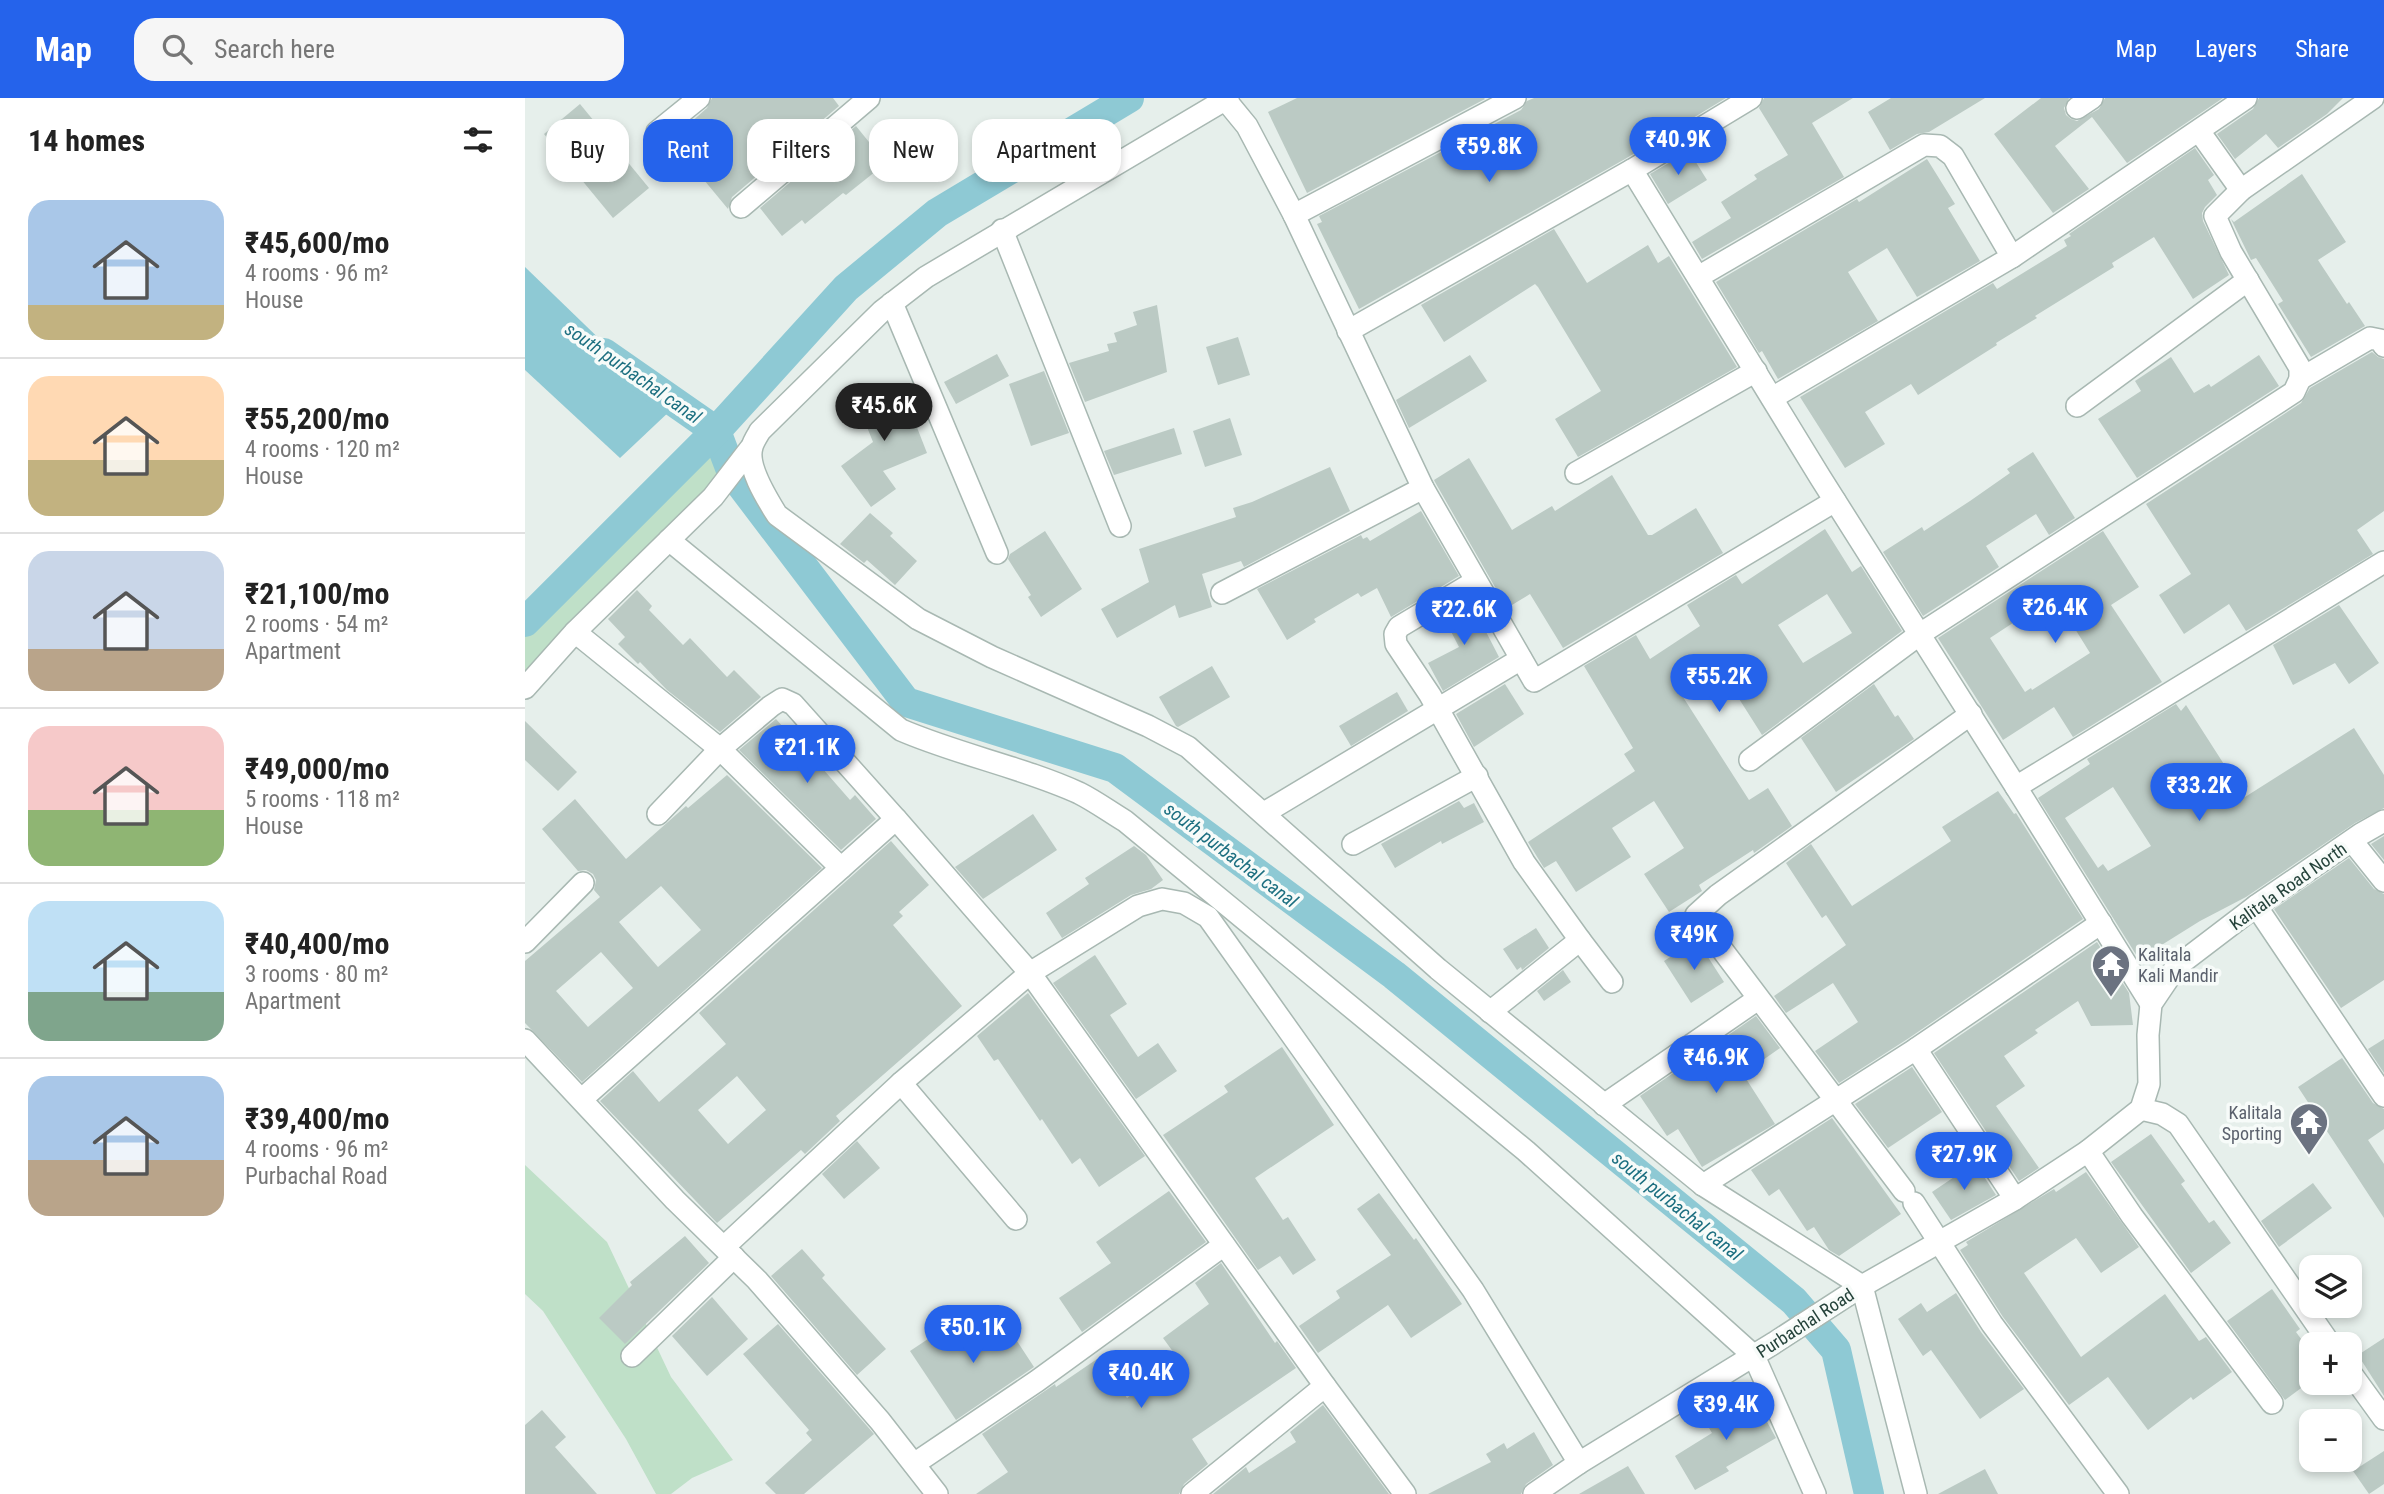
<!DOCTYPE html>
<html lang="en">
<head>
<meta charset="utf-8">
<style>
  :root { --surface:#fff; --page:#f6f6f6; --text:#222; --muted:#767676; --line:#e0e0e0; --accent:#2563eb }
  body { margin:0; font-family:"Roboto Condensed",sans-serif; background:var(--page); color:var(--text); height:100vh; display:flex; flex-direction:column; font-size:26px; white-space:nowrap }
  * { box-sizing:border-box; margin:0 }
  p { font-size:23px; color:var(--muted) }
  .icon { flex:none; width:38px; height:38px; fill:none; stroke:currentColor; stroke-width:2; stroke-linecap:round; stroke-linejoin:round }
  .map { position:relative; flex:1; overflow:hidden }
  .details { display:flex; flex-direction:column; background:var(--surface); width:525px }
  .details>* { flex:none }
  .top-card { position:absolute; left:21px; top:21px; width:665px; height:63px; display:flex; gap:14px }
  .buttons { position:absolute; left:1774px; top:1157px; display:grid; gap:14px }
  .buttons a { display:grid; place-items:center; width:63px; height:63px; border-radius:14px; background:var(--surface); box-shadow:0 4px 10px #0003; font-size:35px }
  .price { position:absolute; translate:-50% -60px; padding:0 16px; border-radius:24px; background:var(--accent); color:#fff; font-size:23px; line-height:46px; filter:drop-shadow(0 2px 4px #0008) }
  .price::after { content:''; position:absolute; left:50%; top:42px; width:21px; height:16px; margin-left:-10px; background:inherit; clip-path:polygon(0 0,100% 0,50% 100%) }
  .price.selected { background:#222; color:#fff }
  ul { padding:0; list-style:none }
  li { display:flex; align-items:center; gap:21px; height:175px; padding:0 28px }
  li+li { border-top:2px solid var(--line) }
  li span { display:grid; place-items:center; flex:none; width:196px; height:140px; border-radius:21px; color:#555 }
  li>.icon { margin-inline-start:auto }
  span .icon { width:84px; height:84px; fill:#fffc; stroke-width:1 }
  li b { font-size:30px }
  h2 { display:flex; justify-content:space-between; align-items:center; height:84px; padding:0 28px; font-size:30px }
  .chip { padding:0 24px; border-radius:21px; background:var(--surface); box-shadow:0 4px 10px #0003; font-size:24px; line-height:63px }
  .chip.selected { background:var(--accent); color:#fff }
  header { display:flex; align-items:center; gap:42px; box-sizing:border-box; height:98px; padding:0 35px; background:var(--accent); color:#fff }
  header strong { font-size:33px }
  nav { display:flex; gap:38px; margin-inline-start:auto; font-size:24px }
  .search { width:490px; height:63px; background:var(--page); display:flex; align-items:center; gap:18px; box-sizing:border-box; padding:0 24px; border-radius:21px; color:var(--muted); font-size:26px }
  main { display:flex; flex:1; min-height:0 }
  .map>svg:first-child { display:block }
  .green { fill:#bfe0c8 }
  .water { fill:#8ec9d4 }
  .lines { fill:none; stroke-linecap:round; stroke-linejoin:round }
  .canal { stroke:#8ec9d4; stroke-width:30 }
  .building { fill:#bbcac4; fill-rule:evenodd }
  .minor-casing { stroke:#a8b8b2; stroke-width:24 }
  .minor { stroke:#fff; stroke-width:21 }
  .labels { text-anchor:middle; dominant-baseline:central; stroke-width:7; stroke-linejoin:round; paint-order:stroke }
  .street-label { font-size:18px; fill:#24423a; stroke:#f7fbf9 }
  .worship-label { font-size:18px; fill:#5b616d; stroke:#f7fbf9; text-anchor:start }
  .water-label { font-size:19px; font-style:italic; fill:#1c6f80; stroke:#f7fbf9 }
</style>
</head>
<body>
<header>
<strong>Map</strong>
<div class="search"><svg class="icon" aria-label="search" viewBox="0 0 24 24"><circle cx="10" cy="10" r="6"/><path d="M15 15l6 6"/></svg>Search here</div>
<nav><a>Map</a><a>Layers</a><a>Share</a></nav>
</header>
<main>
<section class="details">
<h2>14 homes<svg class="icon" aria-label="filters" viewBox="0 0 24 24"><path d="M4 7h16M4 17h16"/><circle cx="9" cy="7" r="2"/><circle cx="15" cy="17" r="2"/></svg></h2>
<ul>
<li><span style="background:linear-gradient(#a9c7e8 75%,#c2b280 0)"><svg class="icon" aria-label="home" viewBox="0 0 24 24"><path d="M3 11l9-7 9 7M6 9v11h12V9"/></svg></span><div><b>₹45,600/mo</b><p>4 rooms · 96 m²</p><p>House</p></div></li>
<li><span style="background:linear-gradient(#ffd9b3 60%,#c2b280 0)"><svg class="icon" aria-label="home" viewBox="0 0 24 24"><path d="M3 11l9-7 9 7M6 9v11h12V9"/></svg></span><div><b>₹55,200/mo</b><p>4 rooms · 120 m²</p><p>House</p></div></li>
<li><span style="background:linear-gradient(#c9d6e8 70%,#b9a48a 0)"><svg class="icon" aria-label="home" viewBox="0 0 24 24"><path d="M3 11l9-7 9 7M6 9v11h12V9"/></svg></span><div><b>₹21,100/mo</b><p>2 rooms · 54 m²</p><p>Apartment</p></div></li>
<li><span style="background:linear-gradient(#f6c9c9 60%,#8fb573 0)"><svg class="icon" aria-label="home" viewBox="0 0 24 24"><path d="M3 11l9-7 9 7M6 9v11h12V9"/></svg></span><div><b>₹49,000/mo</b><p>5 rooms · 118 m²</p><p>House</p></div></li>
<li><span style="background:linear-gradient(#bfe0f5 65%,#7fa58c 0)"><svg class="icon" aria-label="home" viewBox="0 0 24 24"><path d="M3 11l9-7 9 7M6 9v11h12V9"/></svg></span><div><b>₹40,400/mo</b><p>3 rooms · 80 m²</p><p>Apartment</p></div></li>
<li><span style="background:linear-gradient(#a9c7e8 60%,#b9a48a 0)"><svg class="icon" aria-label="home" viewBox="0 0 24 24"><path d="M3 11l9-7 9 7M6 9v11h12V9"/></svg></span><div><b>₹39,400/mo</b><p>4 rooms · 96 m²</p><p>Purbachal Road</p></div></li>
</ul>
</section>
<div class="map">
<svg width="1859" height="1396" viewBox="0 0 1859 1396">
  <rect width="100%" height="100%" fill="#e6efeb"/>
  <g class="green">
    <path d="M191,333L195,378L90,480L0,579V524Z"/>
    <path d="M0,1067L82,1144L146,1279L208,1362L167,1380L146,1396H131L101,1341L18,1213L0,1196Z"/>
  </g>
  <path class="water" d="M0,169L147,311L95,360L0,272Z"/>
  <g class="lines">
    <g class="canal">
      <path d="M79,255L191,333L207,375L381,604L590,670L869,877L1269,1203L1311,1252L1344,1396"/>
      <path d="M0,524L191,333L321,190L412,115L604,0"/>
    </g>
  </g>
  <g class="building">
    <path d="M187,0H308L314,8L207,99L203,111L146,42L182,10Z"/>
    <path d="M772,0H959L960,1L782,95L743,14Z"/>
    <path d="M1009,0H1201L1100,61L834,211L792,126L797,124L794,118L996,12L1002,3Z"/>
    <path d="M1239,0H1328L1287,25L1319,79L1177,161L1167,144L1206,120L1196,104L1232,81L1229,77L1263,57L1234,10Z"/>
    <path d="M1366,0H1460L1404,34L1392,36L1365,52L1343,14Z"/>
    <path d="M1516,0H1544L1539,10L1541,17L1546,21L1552,23L1574,11L1580,0H1698L1602,65L1567,19L1530,48L1564,91L1528,115L1469,36Z"/>
    <path d="M1734,0H1818L1802,16L1753,50L1741,36L1710,61L1692,36L1728,11Z"/>
    <path d="M55,6L124,90L88,120L19,36Z"/>
    <path d="M331,28L361,65L321,97L318,95L280,126L277,122L257,138L235,110Z"/>
    <path d="M1670,50L1689,77L1683,82L1692,97L1680,109L1677,115L1678,123L1704,177L1668,201L1629,139L1587,165L1589,169L1510,218L1512,220L1471,245L1472,247L1393,297L1386,286L1340,314L1360,346L1320,370L1275,299L1468,185L1472,191L1542,148L1539,142L1546,138L1544,136Z"/>
    <path d="M1164,53L1182,82L1143,106L1125,76Z"/>
    <path d="M1402,61L1430,106L1423,110L1455,163L1392,199L1362,150L1323,174L1353,223L1253,281L1237,253L1234,255L1191,184L1332,101L1334,104Z"/>
    <path d="M1777,76L1821,144L1793,162L1822,206L1824,204L1840,228L1786,259L1753,206L1758,203L1731,160L1726,162L1706,121L1709,124Z"/>
    <path d="M1029,131L1062,185L1123,147L1133,165L1144,158L1212,269L1053,359L1030,321L1076,293L1013,189L1010,186L919,244L896,207Z"/>
    <path d="M632,207L642,274L560,304L544,265L584,253L582,246L592,244L589,235L612,227L608,214Z"/>
    <path d="M713,239L725,277L693,287L681,249Z"/>
    <path d="M1847,254L1853,259L1859,261V413L1832,432L1848,456L1721,533L1704,506L1659,536L1634,497L1666,476L1621,406L1776,305L1785,290Z"/>
    <path d="M472,256L484,278L431,306L419,284Z"/>
    <path d="M945,257L962,283L884,330L871,302Z"/>
    <path d="M1734,257L1754,288L1612,380L1573,321L1616,293L1610,283L1646,259L1669,295L1684,286L1686,289Z"/>
    <path d="M519,273L544,335L506,348L484,286Z"/>
    <path d="M375,286L402,355L358,373L371,391L346,409L316,368L348,344L332,304Z"/>
    <path d="M705,320L717,357L680,369L668,333Z"/>
    <path d="M649,330L657,356L589,377L579,353Z"/>
    <path d="M1508,354L1550,420L1524,437L1511,416L1461,448L1474,469L1398,518L1358,454L1397,429L1399,433L1445,403L1485,375L1482,371Z"/>
    <path d="M944,360L987,432L1027,408L1030,413L1087,377L1123,437H1127L1171,410L1198,455L1038,550L1005,496L982,510L910,384L909,382Z"/>
    <path d="M805,369L825,413L719,469L716,463L677,476L687,509L654,520L650,507L592,540L576,511L624,484L614,451L711,419L708,410L727,404Z"/>
    <path d="M896,413L934,478L866,519L852,490L836,499L833,495L789,521L791,524L762,542L732,491L836,437L838,441L842,439L845,443Z"/>
    <path d="M345,415L368,435L365,438L392,463L370,487L342,462L339,465L315,446Z"/>
    <path d="M1300,431L1327,474L1336,468L1377,533L1237,637L1197,574L1158,599L1224,702L1243,690L1267,728L1229,755L1228,752L1174,787L1177,793L1144,814L1119,776L1159,750L1129,703L1087,730L1106,759L1051,794L1031,763L1019,770L1003,744L1110,673L1099,656L1108,650L1059,568L1111,537L1125,561L1175,528L1162,507L1211,477L1217,486ZM1302,496L1327,535L1278,565L1253,527Z"/>
    <path d="M520,433L557,491L516,519L503,499L506,497L483,461L485,456Z"/>
    <path d="M1578,433L1614,489L1586,507L1637,584L1548,639L1529,609L1478,642L1413,540ZM1534,505L1565,555L1507,592L1506,590L1500,594L1465,540L1500,517L1505,524Z"/>
    <path d="M112,492L127,508L124,512L158,547L165,540L202,579L209,572L236,599L195,634L142,592L115,564L113,566L93,546L100,539L83,521Z"/>
    <path d="M947,501L960,524L957,526L974,559L918,593L903,565L934,549L918,518Z"/>
    <path d="M1814,507L1854,565L1824,586L1810,565L1768,587L1748,547Z"/>
    <path d="M687,568L705,599L653,629L651,628L634,599Z"/>
    <path d="M980,586L999,616L949,649L931,616Z"/>
    <path d="M1349,586L1370,619L1373,617L1389,641L1311,694L1276,640Z"/>
    <path d="M872,594L883,613L826,648L814,628Z"/>
    <path d="M1651,606L1656,613L1661,607L1720,699L1829,630L1859,677V710L1830,725L1721,799L1675,823L1635,848L1615,863L1513,700L1565,666L1562,661ZM1588,689L1626,748L1583,773L1578,766L1573,770L1540,720Z"/>
    <path d="M251,621L289,664L291,663L325,702L330,697L351,721L316,752L214,652Z"/>
    <path d="M0,623L52,674L33,693L0,662Z"/>
    <path d="M202,677L297,770L57,984L0,925V863L75,799L69,792L71,782L68,776L61,772L53,773L17,731L50,701L101,761L161,708L163,710ZM136,788L176,832L133,869L94,824ZM76,854L108,890L63,929L31,893Z"/>
    <path d="M1473,693L1489,716L1491,715L1558,821L1384,940L1314,985L1290,953L1333,924L1308,885L1261,915L1249,898L1321,847L1301,817L1297,820L1261,765L1286,746L1327,808L1426,743L1417,729Z"/>
    <path d="M934,703L939,710L949,705L959,724L917,746L916,743L870,770L856,746Z"/>
    <path d="M508,716L532,752L458,801L430,769Z"/>
    <path d="M1859,738V762L1846,746Z"/>
    <path d="M366,743L404,787L374,814L378,818L368,827L437,908L311,1018L315,1023L280,1056L276,1052L192,1125L75,1003L108,973L134,1004L201,946L174,915ZM212,978L241,1012L203,1046L173,1012Z"/>
    <path d="M609,748L621,757L638,782L626,791L606,797L537,840L521,815L564,786L560,780Z"/>
    <path d="M1824,760L1849,791L1859,796V882L1816,910L1749,811Z"/>
    <path d="M1011,830L1024,850L997,872L996,869L992,872L978,851Z"/>
    <path d="M1172,842L1199,884L1166,905L1139,863Z"/>
    <path d="M1572,844L1604,895L1608,927L1566,928L1553,903L1510,932L1513,935L1479,958L1500,988L1471,1008L1514,1070L1494,1083L1409,955Z"/>
    <path d="M570,857L602,906L585,917L613,959L633,945L652,973L611,1001L528,885Z"/>
    <path d="M1038,872L1046,884L1019,903L1012,893Z"/>
    <path d="M503,895L620,1058L574,1089L555,1060L547,1066L517,1021L515,1023L473,961L469,963L452,938Z"/>
    <path d="M1231,918L1255,950L1218,976L1250,1026L1177,1069L1153,1031L1142,1038L1115,998Z"/>
    <path d="M1859,941V975L1843,951Z"/>
    <path d="M757,949L809,1027L730,1080L758,1122L763,1119L791,1162L768,1177L755,1158L733,1172L638,1037L703,994L699,988Z"/>
    <path d="M1817,960L1848,1005L1859,1011V1031L1843,1042L1859,1066V1120L1773,989Z"/>
    <path d="M1387,969L1417,1014L1363,1050L1330,1006Z"/>
    <path d="M1307,1020L1376,1116L1314,1158L1304,1152L1289,1129L1282,1133L1254,1091L1244,1098L1226,1072Z"/>
    <path d="M1626,1036L1660,1083L1656,1086L1684,1125L1689,1122L1706,1145L1666,1175L1586,1064Z"/>
    <path d="M332,1043L355,1070L319,1101L297,1076Z"/>
    <path d="M1450,1065L1471,1097L1426,1122L1407,1094Z"/>
    <path d="M1561,1074L1614,1149L1576,1175L1551,1140L1499,1175L1556,1259L1640,1196L1674,1243L1681,1239L1707,1274L1668,1302L1666,1299L1623,1332L1583,1279L1544,1307L1478,1219L1435,1152L1443,1147L1441,1144L1529,1091L1531,1094Z"/>
    <path d="M1788,1085L1807,1110L1754,1149L1736,1123Z"/>
    <path d="M644,1093L681,1144L557,1234L534,1200L586,1165L571,1144Z"/>
    <path d="M854,1095L889,1142L891,1140L937,1206L886,1240L863,1207L793,1255L774,1228L815,1200L811,1193L866,1157L832,1111Z"/>
    <path d="M160,1138L184,1165L100,1246L74,1220L107,1187L105,1184Z"/>
    <path d="M277,1151L300,1177L297,1180L361,1251L332,1277L246,1178Z"/>
    <path d="M696,1165L750,1245L752,1243L771,1270L667,1341L683,1366L659,1386L654,1396H451L483,1374L457,1336L530,1286L531,1289L575,1259L602,1300L654,1262L638,1240L684,1206L670,1185Z"/>
    <path d="M1747,1191L1775,1231L1771,1234L1787,1256V1282L1760,1302L1702,1223Z"/>
    <path d="M1431,1195L1456,1234L1499,1291L1455,1321L1406,1252L1398,1258L1373,1221L1396,1205L1402,1214Z"/>
    <path d="M187,1199L223,1241L182,1278L147,1238Z"/>
    <path d="M473,1214L509,1269L431,1322L385,1253L412,1235L421,1249Z"/>
    <path d="M253,1226L349,1336L279,1396H251L240,1385L287,1342L281,1335L284,1332L218,1256Z"/>
    <path d="M1859,1240V1298L1833,1257Z"/>
    <path d="M1226,1295L1251,1340L1201,1369L1204,1373L1170,1392L1150,1358L1187,1335L1180,1323Z"/>
    <path d="M798,1307L864,1396H688L721,1369L724,1375L771,1344L765,1334Z"/>
    <path d="M17,1312L41,1339L30,1349L72,1396H0V1327Z"/>
    <path d="M1009,1334L1028,1367L1001,1386L996,1396H903L966,1364L961,1356L979,1345L982,1351Z"/>
    <path d="M1859,1353V1386L1844,1396L1828,1373Z"/>
    <path d="M1103,1368L1120,1396H1054Z"/>
    <path d="M1460,1371L1473,1396H1413Z"/>
  </g>
  <g class="lines">
    <g class="minor-casing">
      <g id="minor">
        <path d="M699,0L722,28L769,117L898,390L1009,583L1310,403"/>
        <path d="M703,0L401,179L357,213L235,333C232,338 228,344 227,349C221,368 242,401 252,417L393,521L467,559L623,628L663,649L913,871L1178,1087L1337,1188L1391,1396"/>
        <path d="M1552,10L1567,0"/>
        <path d="M1674,33L1716,92"/>
        <path d="M132,34L174,0"/>
        <path d="M1107,72L1295,379L1491,689"/>
        <path d="M216,109L344,0"/>
        <path d="M769,117L990,0"/>
        <path d="M477,132L595,428"/>
        <path d="M1487,159L1721,0"/>
        <path d="M1173,179L1399,47L1415,48L1428,58L1487,159L1247,300"/>
        <path d="M367,205L472,455"/>
        <path d="M823,233L1107,72L1226,0"/>
        <path d="M1775,281L1845,240L1855,242L1859,248"/>
        <path d="M1552,308L1723,182"/>
        <path d="M1051,375L1231,273"/>
        <path d="M144,442L376,632C434,657 497,669 554,695C570,703 585,714 600,723L1001,1053L1229,1258L1290,1396"/>
        <path d="M951,483L874,529L870,536L871,546L905,597L999,764L1055,842L965,914"/>
        <path d="M697,495L898,390"/>
        <path d="M50,534L195,651L246,608L257,601L268,606L371,721L57,1001"/>
        <path d="M0,590L50,534L188,399L225,351"/>
        <path d="M1225,662L1395,536L1769,294L1775,281V270L1706,154L1690,118L1716,92L1848,0"/>
        <path d="M739,715L996,561"/>
        <path d="M133,716L195,651L316,770"/>
        <path d="M371,721L505,875L800,1288L880,1396"/>
        <path d="M1827,743L1859,783"/>
        <path d="M828,746L952,678"/>
        <path d="M1731,808L1859,998"/>
        <path d="M1055,842L1087,884"/>
        <path d="M0,844L58,785"/>
        <path d="M1626,906L1491,689L1859,464"/>
        <path d="M0,942L150,1102L232,1182L355,1323L412,1396"/>
        <path d="M1391,951L1490,1101"/>
        <path d="M376,985L491,1121"/>
        <path d="M1079,1007L1233,901"/>
        <path d="M1616,1011L1637,1016L1653,1026L1805,1246"/>
        <path d="M1563,1053L1607,1118L1747,1305"/>
        <path d="M1178,1087L1391,951L1576,825"/>
        <path d="M1379,1093L1171,817L1193,797L1446,616"/>
        <path d="M1389,1105L1467,1226L1593,1396"/>
        <path d="M199,1149L376,985L505,875L613,808L637,801L659,805L683,819L948,1192L1054,1365"/>
        <path d="M107,1258L209,1159"/>
        <path d="M1825,1274L1859,1321"/>
        <path d="M389,1366L512,1283L699,1147"/>
        <path d="M667,1396L800,1288"/>
        <path d="M1009,1396L1054,1365L1249,1245L1337,1188L1490,1101L1563,1053L1616,1011L1624,986L1623,937L1626,906L1651,869L1731,808L1836,736L1859,723"/>
      </g>
    </g>
    <use href="#minor" class="minor"/>
  </g>
  <defs>
    <g id="temple-pin" transform="scale(2.0125)"><path d="M0 17L-7.5 6A9.5 9.5 0 1 1 7.5 6Z" fill="#6b7280" stroke="#f7fbf9"/><path d="M0-6L5-2H3V0L6.5 2.5H4V6H1.5V3h-3V6H-4V2.5H-6.5L-3 0V-2H-5Z" fill="#fff"/></g>
  </defs>
  <g fill-rule="evenodd">
    <use href="#temple-pin" x="1586" y="866"/>
    <use href="#temple-pin" x="1784" y="1024"/>
  </g>
  <g class="labels">
    <g class="street-label">
      <text transform="translate(1763 788) rotate(-35)">Kalitala Road North</text>
      <text transform="translate(1280 1225) rotate(-33)">Purbachal Road</text>
    </g>
    <g class="worship-label">
      <text x="1613" y="856">Kalitala<tspan x="1613" dy="21">Kali Mandir</tspan></text>
      <text x="1757" y="1014" text-anchor="end">Kalitala<tspan x="1757" dy="21">Sporting</tspan></text>
    </g>
    <g class="water-label">
      <text transform="translate(108 275) rotate(35)">south purbachal canal</text>
      <text transform="translate(706 757) rotate(37)">south purbachal canal</text>
      <text transform="translate(1152 1108) rotate(39)">south purbachal canal</text>
    </g>
  </g>
</svg>
<div class="buttons">
<a><svg class="icon" aria-label="layers" viewBox="0 0 24 24"><path d="M12 4l9 5-9 5-9-5zM3 14l9 5 9-5"/></svg></a>
<a>+</a>
<a>−</a>
</div>
<b class="price" style="left:1153px;top:79px">₹40.9K</b>
<b class="price" style="left:964px;top:86px">₹59.8K</b>
<b class="price selected" style="left:359px;top:345px">₹45.6K</b>
<b class="price" style="left:1530px;top:547px">₹26.4K</b>
<b class="price" style="left:939px;top:549px">₹22.6K</b>
<b class="price" style="left:1194px;top:616px">₹55.2K</b>
<b class="price" style="left:282px;top:687px">₹21.1K</b>
<b class="price" style="left:1674px;top:725px">₹33.2K</b>
<b class="price" style="left:1169px;top:874px">₹49K</b>
<b class="price" style="left:1191px;top:997px">₹46.9K</b>
<b class="price" style="left:1439px;top:1094px">₹27.9K</b>
<b class="price" style="left:448px;top:1267px">₹50.1K</b>
<b class="price" style="left:616px;top:1312px">₹40.4K</b>
<b class="price" style="left:1201px;top:1344px">₹39.4K</b>
<div class="top-card">
<a class="chip">Buy</a>
<a class="chip selected">Rent</a>
<a class="chip">Filters</a>
<a class="chip">New</a>
<a class="chip">Apartment</a>
</div>
</div>
</main>
</body>
</html>
